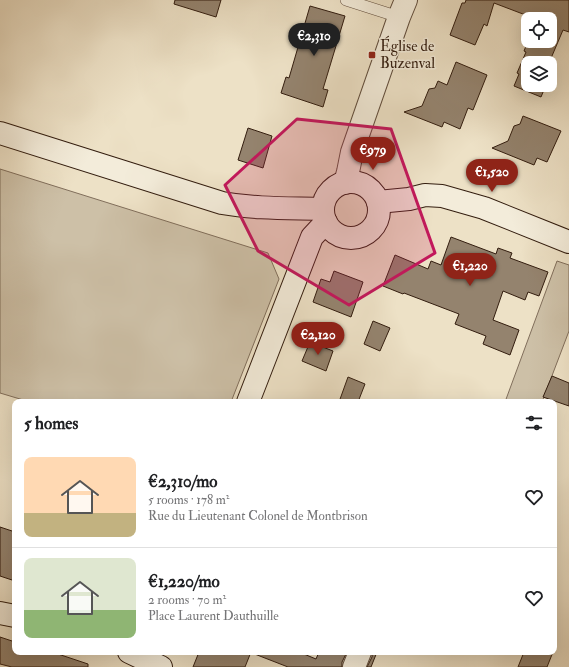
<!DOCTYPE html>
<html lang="en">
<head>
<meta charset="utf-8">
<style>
  :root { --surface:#fff; --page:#f2f2f2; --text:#202124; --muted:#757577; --line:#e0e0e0; --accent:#8f2418 }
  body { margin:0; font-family:"IM FELL Double Pica",serif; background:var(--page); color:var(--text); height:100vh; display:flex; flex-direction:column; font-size:15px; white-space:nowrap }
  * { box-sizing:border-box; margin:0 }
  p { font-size:13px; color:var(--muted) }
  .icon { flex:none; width:22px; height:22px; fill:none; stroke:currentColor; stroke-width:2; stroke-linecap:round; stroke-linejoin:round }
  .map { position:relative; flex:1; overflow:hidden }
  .panel { position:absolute; left:12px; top:399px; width:545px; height:256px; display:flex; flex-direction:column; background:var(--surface); border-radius:8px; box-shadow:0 4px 16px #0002 }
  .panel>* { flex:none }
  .controls { position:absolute; left:521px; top:12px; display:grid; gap:8px }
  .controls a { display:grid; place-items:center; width:36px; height:36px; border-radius:8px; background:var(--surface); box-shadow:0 4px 16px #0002; font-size:20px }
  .price { position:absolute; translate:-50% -34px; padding:0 9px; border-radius:14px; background:var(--accent); color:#fff; font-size:13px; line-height:26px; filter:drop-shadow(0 1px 2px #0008) }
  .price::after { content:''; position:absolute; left:50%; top:24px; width:12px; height:9px; margin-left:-6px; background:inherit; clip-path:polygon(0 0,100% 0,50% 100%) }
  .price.selected { background:#222; color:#fff }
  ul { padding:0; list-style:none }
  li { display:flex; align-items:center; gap:12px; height:100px; padding:0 12px }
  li+li { border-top:1px solid var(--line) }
  li span { display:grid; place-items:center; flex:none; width:112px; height:80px; border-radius:8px; color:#555 }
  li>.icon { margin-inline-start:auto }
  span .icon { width:48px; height:48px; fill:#fffc; stroke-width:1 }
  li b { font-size:17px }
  h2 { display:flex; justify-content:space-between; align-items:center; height:48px; padding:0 12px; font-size:17px }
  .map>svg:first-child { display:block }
  .green { fill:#cdc0a7; stroke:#806e5b }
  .building { fill:#94836e; stroke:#331d0f }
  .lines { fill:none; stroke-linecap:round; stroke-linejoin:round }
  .lane-casing { stroke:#624e3d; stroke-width:12 }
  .street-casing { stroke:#624e3d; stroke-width:24 }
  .secondary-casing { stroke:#331d0f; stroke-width:24 }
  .lane { stroke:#f3ecda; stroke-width:11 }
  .street { stroke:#f3ecda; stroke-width:22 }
  .secondary { stroke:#f3ecda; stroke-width:22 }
  .marked { fill:#c2185b; fill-opacity:0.2; stroke:#c2185b; stroke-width:3; stroke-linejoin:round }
  .poi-dot { fill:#8f2418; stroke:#f3ecda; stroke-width:1.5 }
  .labels { text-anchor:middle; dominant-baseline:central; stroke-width:3; stroke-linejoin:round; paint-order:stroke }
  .poi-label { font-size:15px; fill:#331d0f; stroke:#f3ecda; text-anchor:start }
</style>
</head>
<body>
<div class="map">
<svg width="569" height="667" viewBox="0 0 569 667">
  <rect width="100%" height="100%" fill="#ede1c6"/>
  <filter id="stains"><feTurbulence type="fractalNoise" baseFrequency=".005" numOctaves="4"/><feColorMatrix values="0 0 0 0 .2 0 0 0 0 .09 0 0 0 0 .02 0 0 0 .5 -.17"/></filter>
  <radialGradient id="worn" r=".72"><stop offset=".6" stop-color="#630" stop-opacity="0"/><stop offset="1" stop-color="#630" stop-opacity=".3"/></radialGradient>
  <g class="green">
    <path d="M0,169L268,253L279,279L231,402H30L0,393Z"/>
    <path d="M557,261L569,265V331L542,402H505Z"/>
  </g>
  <g class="building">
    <path d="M175,0H221L216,17L174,4Z"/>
    <path d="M466,0H569V32L563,30L549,63H528V85H546L541,97L514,86L519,74L517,73L526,52L524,51L528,41H550V19H536L494,3L487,26L484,24L475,45L450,35L462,3H465Z"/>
    <path d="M310,6L345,16L323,89L328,90L323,107L281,93L286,77L289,78Z"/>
    <path d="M456,62L487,75L473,110L468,108L460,129L444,122L442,127L404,112L422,106L429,89L435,88L438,81L447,85Z"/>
    <path d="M523,116L561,131L547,162L537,158L534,165L492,148L508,141L514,126L520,124Z"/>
    <path d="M248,128L272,136L263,168L238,160Z"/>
    <path d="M451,237L496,254L498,248L512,253L510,258L548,272L539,296L528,292L525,300L503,291L493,320L519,330L510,355L483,344L486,336L455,324L459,314L404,293L403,294L383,286L395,255L428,269L431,261L441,265Z"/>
    <path d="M334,271L363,282L351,317L313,302L321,279L330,282Z"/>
    <path d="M373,321L390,328L380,351L364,344Z"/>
    <path d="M310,342L333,351L326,371L302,361Z"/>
    <path d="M552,376L569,383V406L543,397Z"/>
    <path d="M348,377L365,384L358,402H339Z"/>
    <path d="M0,527L15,532V581L0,576Z"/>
    <path d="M0,637L15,642V652H52L88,664V667H12L0,664Z"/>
    <path d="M199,652H251L245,667H193Z"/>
    <path d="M253,652H299L316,659L319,652H347L342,662V667H288L252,653Z"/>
    <path d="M372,652H377L371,667H367L372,657Z"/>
    <path d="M524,652H553L547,667H518Z"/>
  </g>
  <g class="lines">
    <g class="lane-casing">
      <path id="lane" d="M346,0L399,17"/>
    </g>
    <g class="street-casing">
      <g id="street">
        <path d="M345,183L348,172L352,152L399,17L406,0"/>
        <path d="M354,667L360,652"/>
      </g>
    </g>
    <g class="secondary-casing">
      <g id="secondary">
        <path d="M0,133L222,203C256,209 289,208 323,209"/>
        <circle cx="351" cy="210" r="28"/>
        <path d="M378,202L409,199L425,195L442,196L484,208L569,242"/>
        <path d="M248,402L312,237L326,222"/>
        <path d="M0,613L15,616"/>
        <path d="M129,652L161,667"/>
      </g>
    </g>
    <use href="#lane" class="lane"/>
    <use href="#street" class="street"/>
    <use href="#secondary" class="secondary"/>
  </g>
  <path class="marked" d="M297,119L391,129L435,253L349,305L258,251L225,185Z"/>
  <rect class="poi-dot" x="368" y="51" width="8" height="8" rx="2"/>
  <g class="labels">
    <g class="poi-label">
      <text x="380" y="46">Église de<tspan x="380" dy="17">Buzenval</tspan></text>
    </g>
  </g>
  <rect width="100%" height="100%" filter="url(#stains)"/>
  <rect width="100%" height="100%" fill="url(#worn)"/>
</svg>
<div class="controls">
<a><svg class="icon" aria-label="locate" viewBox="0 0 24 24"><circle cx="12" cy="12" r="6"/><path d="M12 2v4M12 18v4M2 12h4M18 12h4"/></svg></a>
<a><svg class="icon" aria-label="layers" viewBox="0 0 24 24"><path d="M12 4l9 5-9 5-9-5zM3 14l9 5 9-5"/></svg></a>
</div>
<b class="price selected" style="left:314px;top:57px">€2,310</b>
<b class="price" style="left:373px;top:171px">€979</b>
<b class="price" style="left:492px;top:193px">€1,520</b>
<b class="price" style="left:470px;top:287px">€1,220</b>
<b class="price" style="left:318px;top:356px">€2,120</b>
<section class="panel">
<h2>5 homes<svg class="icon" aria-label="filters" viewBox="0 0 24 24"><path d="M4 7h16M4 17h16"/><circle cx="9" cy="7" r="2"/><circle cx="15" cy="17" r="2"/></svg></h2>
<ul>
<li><span style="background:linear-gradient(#ffd9b3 70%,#c2b280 0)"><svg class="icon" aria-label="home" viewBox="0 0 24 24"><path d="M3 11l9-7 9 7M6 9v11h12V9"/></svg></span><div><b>€2,310/mo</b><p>5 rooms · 178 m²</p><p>Rue du Lieutenant Colonel de Montbrison</p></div><svg class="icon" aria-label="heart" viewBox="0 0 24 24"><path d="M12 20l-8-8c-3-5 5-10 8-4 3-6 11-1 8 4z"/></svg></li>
<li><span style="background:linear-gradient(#dfe7d0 65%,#8fb573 0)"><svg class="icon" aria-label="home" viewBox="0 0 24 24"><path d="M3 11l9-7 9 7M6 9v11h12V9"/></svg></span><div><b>€1,220/mo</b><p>2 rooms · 70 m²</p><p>Place Laurent Dauthuille</p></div><svg class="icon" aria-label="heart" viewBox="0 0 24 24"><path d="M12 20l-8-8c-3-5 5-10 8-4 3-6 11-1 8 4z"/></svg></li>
</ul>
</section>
</div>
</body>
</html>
